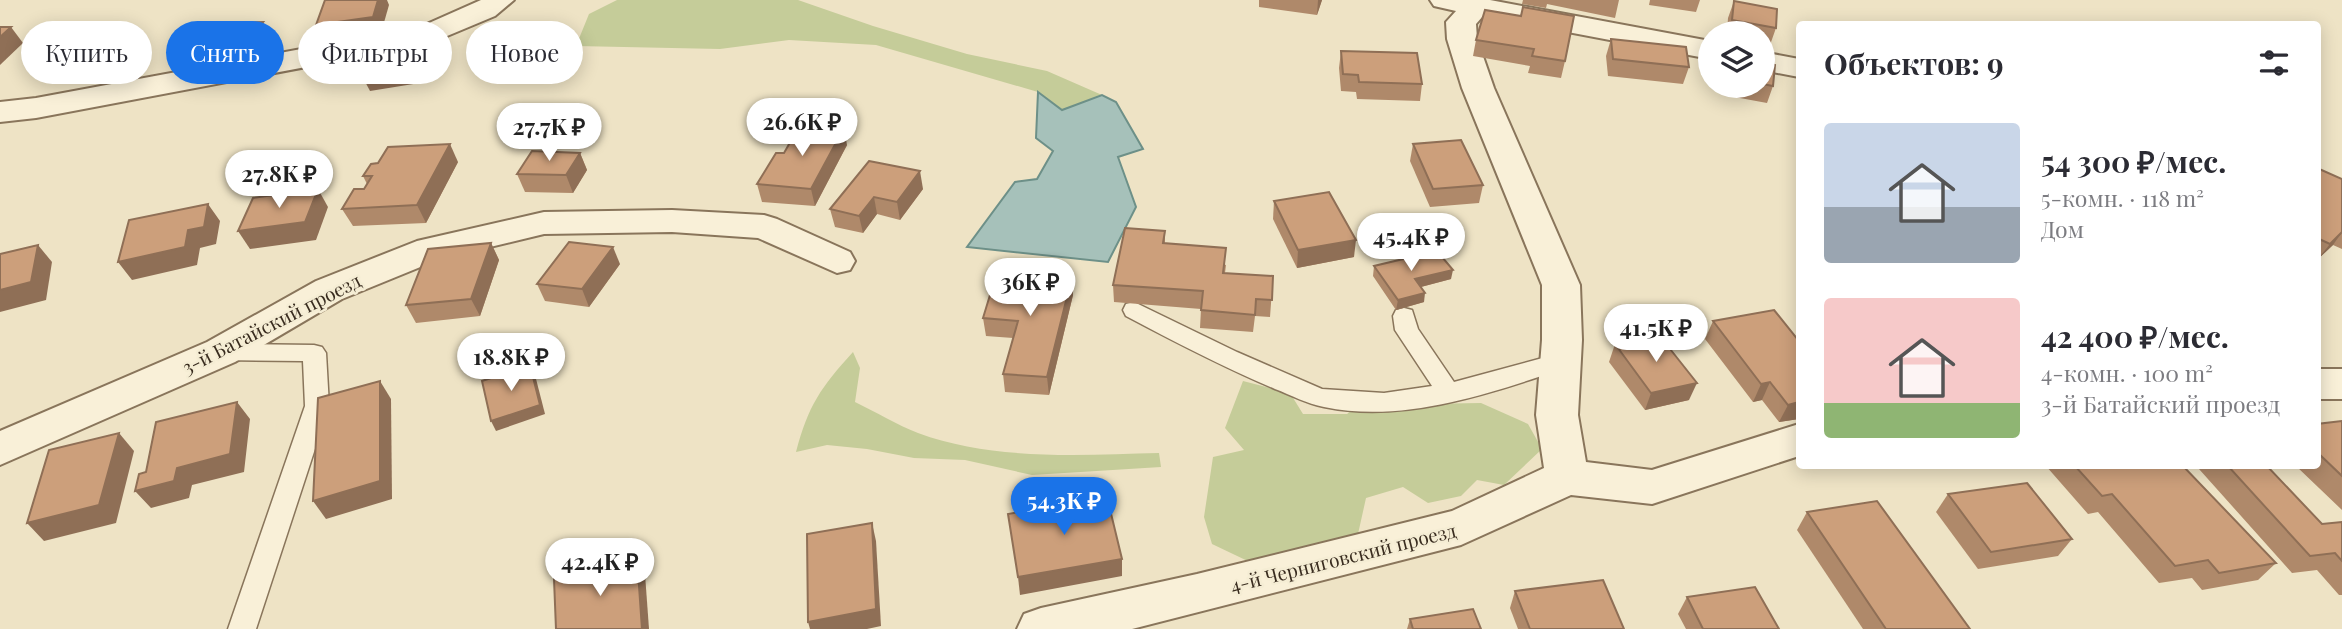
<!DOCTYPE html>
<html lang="ru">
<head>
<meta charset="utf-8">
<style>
  :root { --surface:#fff; --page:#f7f7f7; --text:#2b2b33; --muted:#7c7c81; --accent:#1a73e8 }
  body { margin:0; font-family:"Playfair Display",serif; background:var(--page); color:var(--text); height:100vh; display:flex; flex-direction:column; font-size:26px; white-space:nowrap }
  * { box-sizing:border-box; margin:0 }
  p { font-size:23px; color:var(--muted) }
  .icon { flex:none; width:38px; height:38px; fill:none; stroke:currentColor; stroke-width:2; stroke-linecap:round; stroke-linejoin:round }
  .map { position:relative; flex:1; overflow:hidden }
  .sheet { position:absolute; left:1796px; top:21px; width:525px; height:448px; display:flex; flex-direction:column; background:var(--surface); border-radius:7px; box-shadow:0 4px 18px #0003 }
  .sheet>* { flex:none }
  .guide { position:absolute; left:21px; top:21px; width:665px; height:63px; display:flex; gap:14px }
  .buttons { position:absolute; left:1698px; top:21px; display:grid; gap:14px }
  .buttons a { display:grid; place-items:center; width:77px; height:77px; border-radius:50%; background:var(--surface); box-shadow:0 4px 18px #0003; font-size:35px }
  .price { position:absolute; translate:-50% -60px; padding:0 16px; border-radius:24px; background:#fff; color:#222; font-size:23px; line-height:46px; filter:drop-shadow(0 2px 4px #0008) }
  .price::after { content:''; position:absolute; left:50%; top:42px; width:21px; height:16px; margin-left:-10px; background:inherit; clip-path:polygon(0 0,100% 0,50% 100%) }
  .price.current { background:var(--accent); color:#fff }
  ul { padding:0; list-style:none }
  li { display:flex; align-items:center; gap:21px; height:175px; padding:0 28px }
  li span { display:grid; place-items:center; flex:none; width:196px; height:140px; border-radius:7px; color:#555 }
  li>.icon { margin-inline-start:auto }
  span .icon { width:84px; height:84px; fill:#fffc; stroke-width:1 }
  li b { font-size:30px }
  h2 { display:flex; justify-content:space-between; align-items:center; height:84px; padding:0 28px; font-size:30px }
  .tag { padding:0 24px; border-radius:32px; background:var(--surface); box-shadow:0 4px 18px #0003; font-size:24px; line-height:63px }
  .tag.current { background:var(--accent); color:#fff }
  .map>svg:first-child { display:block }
  .green { fill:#c5cc99 }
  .water { fill:#a6c1ba; stroke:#6d9088; stroke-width:2 }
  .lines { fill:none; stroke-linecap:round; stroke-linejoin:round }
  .lane-casing { stroke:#89755b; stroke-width:3 }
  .street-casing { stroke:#89755b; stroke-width:4 }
  .lane { fill:#f9f0d8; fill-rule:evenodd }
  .street { fill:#f9f0d8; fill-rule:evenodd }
  .wall { fill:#af896a }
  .shaded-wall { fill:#8f6f56 }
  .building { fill:#cc9f7b; stroke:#8f6f56; stroke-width:2 }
  .labels { text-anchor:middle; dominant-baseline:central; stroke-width:5; stroke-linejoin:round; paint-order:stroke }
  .street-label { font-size:19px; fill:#392c1f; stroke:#f5edd4 }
</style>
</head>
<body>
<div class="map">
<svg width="2342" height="629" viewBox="0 0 2342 629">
  <rect width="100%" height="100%" fill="#eee3c5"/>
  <g class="green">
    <path d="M617,0H798L873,26L967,54L1047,71L1102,95L1062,110L1038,92L876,45L789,40L720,49L576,46L589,14Z"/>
    <path d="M853,352L860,368L855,402C876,412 897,425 918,433C994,461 1080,455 1159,453L1161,467L1032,475L965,460L914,458L867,449L827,445L796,452C808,406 821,387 853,352Z"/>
    <path d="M1243,381L1290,393L1303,414H1347L1359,405L1481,403L1528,424L1542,449L1504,485L1477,480L1461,496L1428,503L1403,487L1366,498L1358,534L1341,566L1254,564L1212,544L1204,517L1213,457L1244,450L1225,428Z"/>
  </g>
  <path class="water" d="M1038,92L1062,110L1102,95L1116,102L1143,149L1118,157L1136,207L1108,262L967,247L1015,182L1037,179L1053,151L1036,138Z"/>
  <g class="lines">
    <g class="lane-casing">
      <g id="lane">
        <path d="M1134,302L1237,352L1322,389L1384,393L1432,386L1395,330L1393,316L1396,310L1404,308L1412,310L1418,329L1454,382L1561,353L1569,355L1573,361L1569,367C1493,392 1406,424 1324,407C1307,404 1291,395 1275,389C1223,367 1175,342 1126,316L1123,310L1126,304Z"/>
        <path d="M221,344L314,345L322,347L326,353L329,406L256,629H228L305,406L303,361L221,360L213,358L209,352L213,346Z"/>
      </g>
    </g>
    <g class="street-casing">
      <g id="street">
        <path d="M481,0H514L495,16L428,44L36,118L0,122V102L36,98L420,27Z"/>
        <path d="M1430,0H1490L1710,41V59L1483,16L1476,24L1477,39L1494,88L1580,285L1582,340L1578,415L1586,462L1652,470L1799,424V456L1652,504L1571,495L1461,545L1132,629H1017L1024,614L1041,608L1197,574L1452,511L1544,468L1536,415L1542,340V285L1462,88L1447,39L1446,22L1456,11L1434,6Z"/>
        <path d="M1762,52L1799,59V77L1762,70Z"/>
        <path d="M672,210L764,215L777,219L850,252L855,261L850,270L837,273L758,238L672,232L544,234L440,259L342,299L235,362L0,465V431L207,342L316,281L417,241L544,212Z"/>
        <rect x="2317" y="369" width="25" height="30"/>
      </g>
    </g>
    <use href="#lane" class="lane"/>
    <use href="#street" class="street"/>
  </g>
  <g class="wall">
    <path d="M1259,0H1322L1317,15L1259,7Z"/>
    <path d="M1523,0H1619L1615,18L1547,4L1546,8L1522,4Z"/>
    <path d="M1650,0H1700L1696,12L1649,5Z"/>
    <path d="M1734,1L1776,28L1770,45L1762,43V33H1727L1728,18Z"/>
    <path d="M1485,10L1565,61L1561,78L1528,73L1530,66L1473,56L1476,40Z"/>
    <path d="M272,39L252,63L198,65L188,48Z"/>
    <path d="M1611,39L1689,67L1683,84L1608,76L1606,56Z"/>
    <path d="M142,44L110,78L52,79L40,62Z"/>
    <path d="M1341,51L1422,84L1420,101L1357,99L1356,92L1341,91L1339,68Z"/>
    <path d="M1762,62L1773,86L1767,103L1729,96L1731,86H1762Z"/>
    <path d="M1413,144L1483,185L1479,203L1430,207L1410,161Z"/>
    <path d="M847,145L815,206L762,202L757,184L784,153Z"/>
    <path d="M580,153L587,170L573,193L525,192L517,174Z"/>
    <path d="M869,161L923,189L900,220L877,214L863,233L835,227L830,209Z"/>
    <path d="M458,162L426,223L353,226L342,209L364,189L367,184L363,176Z"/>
    <path d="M2317,168L2342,179V249L2333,245L2317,260Z"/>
    <path d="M1274,201L1354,257L1297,268L1273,219Z"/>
    <path d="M1165,231V243L1226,265L1225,273L1273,276L1270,317L1255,316L1253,332L1200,328L1201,309L1114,302L1113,285Z"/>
    <path d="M491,243L499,260L480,316L416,323L406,305Z"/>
    <path d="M620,264L589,307L545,301L537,284Z"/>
    <path d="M1374,266L1451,279L1421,287L1424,302L1396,310L1373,276Z"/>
    <path d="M1072,277L1073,295L1049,395L1005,392L1003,374L1013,338L986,336L983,318Z"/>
    <path d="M1713,321L1799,341V419L1779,422L1762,400L1753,402L1705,339Z"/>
    <path d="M1615,344L1689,400L1645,410L1609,362Z"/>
    <path d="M2342,421V510L2296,466H2317V424Z"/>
    <path d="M2046,466H2183L2276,563L2258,580L2202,590L2192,578L2159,583L2098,512L2088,514Z"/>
    <path d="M2202,466H2267L2322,524L2342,522V595H2339L2317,570L2292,573L2199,469Z"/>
    <path d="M1948,494L2072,539L2058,556L1978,569L1936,512Z"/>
    <path d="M1807,512L1970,629H1863L1797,530Z"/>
    <path d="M1515,591L1624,629H1518L1510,608Z"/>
    <path d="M1687,597L1779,629H1686L1678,614Z"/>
    <path d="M1410,619L1481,629H1407Z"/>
  </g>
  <g class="shaded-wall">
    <path d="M378,0H387L389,5L381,33L325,41L316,25Z"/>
    <path d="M1318,0H1322L1317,15Z"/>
    <path d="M263,22L272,39L252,63L242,46Z"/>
    <path d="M11,27L23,43L0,65V37Z"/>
    <path d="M131,27L142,44L110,78L98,61Z"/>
    <path d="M428,38L436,55L432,81L370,91L361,74Z"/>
    <path d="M844,128L847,145L815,206L811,189Z"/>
    <path d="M450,144L458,162L426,223L417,205Z"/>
    <path d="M580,153L587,170L573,193L566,175Z"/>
    <path d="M920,171L923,189L900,220L897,202Z"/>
    <path d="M318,189L328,207L316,240L250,249L238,231Z"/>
    <path d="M874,197L877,214L863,233L859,216Z"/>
    <path d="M208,204L220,221L216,244L200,248L197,265L132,280L118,262L188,230Z"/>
    <path d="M2342,232L2333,245L2317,260L2330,244Z"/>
    <path d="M1356,240L1354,257L1297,268L1298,250Z"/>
    <path d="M491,243L499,260L480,316L471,299Z"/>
    <path d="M38,245L52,262L46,300L0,312V290Z"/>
    <path d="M613,247L620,264L589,307L582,289Z"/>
    <path d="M1453,270L1451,279L1413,289L1415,279Z"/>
    <path d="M1072,277L1073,295L1049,395L1047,377Z"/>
    <path d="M1425,293L1424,302L1396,310L1398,300Z"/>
    <path d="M530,365L535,375L545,414L496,431L491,421Z"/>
    <path d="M380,381L391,399L392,499L326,519L313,501Z"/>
    <path d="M1770,382L1762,400L1753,402L1761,384Z"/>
    <path d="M1697,383L1689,400L1645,410L1651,393Z"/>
    <path d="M237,402L250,419L244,472L192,485L189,498L151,508L135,491L177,468Z"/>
    <path d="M1799,402V419L1779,422L1788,405Z"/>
    <path d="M119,433L134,451L116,523L44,541L27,523Z"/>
    <path d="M872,523L876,541L881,626L867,629H810L808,622Z"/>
    <path d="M637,557L645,574L649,629H642Z"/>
    <path d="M1122,559V576L1020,595L1018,577Z"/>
  </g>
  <g class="building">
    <path d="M325,0H378L373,17L316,25Z"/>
    <path d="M1734,1L1777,9L1776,28L1732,20Z"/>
    <path d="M1523,7L1574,16L1565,61L1532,56L1534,49L1476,40L1485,10L1521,16Z"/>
    <path d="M263,22L242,46L188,48L209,24Z"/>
    <path d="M0,27H11L0,37Z"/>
    <path d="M131,27L98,61L40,62L76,28Z"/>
    <path d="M428,38L424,64L361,74L367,48Z"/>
    <path d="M1611,39L1686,47L1689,67L1613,59Z"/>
    <path d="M1341,51L1417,53L1422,84L1359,82L1358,75L1343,74Z"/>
    <path d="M1762,62L1775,65L1773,86L1762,84Z"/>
    <path d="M800,125L844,128L811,189L757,184L776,153H784Z"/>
    <path d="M1461,140L1483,185L1433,189L1413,144Z"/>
    <path d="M450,144L417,205L342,209L354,189H364L372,176H363L371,164L378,163L388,147Z"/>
    <path d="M532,151L580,153L566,175L517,174Z"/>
    <path d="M869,161L920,171L897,202L874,197L859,216L830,209Z"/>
    <path d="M2317,168L2342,179V232L2330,244L2317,238Z"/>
    <path d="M318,189L305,222L238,231L253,198Z"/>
    <path d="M1329,192L1356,240L1298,250L1274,201Z"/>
    <path d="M208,204L204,227L188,230L185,247L118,262L129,220Z"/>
    <path d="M1125,228L1165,231L1163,243L1226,248L1223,273L1273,276L1272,300L1256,299L1255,315L1201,310L1203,291L1113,285Z"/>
    <path d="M569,242L613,247L582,289L537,284Z"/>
    <path d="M491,243L471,299L406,305L428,249Z"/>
    <path d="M38,245L31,282L0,290V254Z"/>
    <path d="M1437,251L1453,270L1415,279L1425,293L1398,300L1374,266Z"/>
    <path d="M997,272L1072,277L1047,377L1003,374L1018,321L983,318Z"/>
    <path d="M1774,310L1799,341V402L1788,405L1770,382L1761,384L1713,321Z"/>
    <path d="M1659,335L1697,383L1651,393L1615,344Z"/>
    <path d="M530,365L540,405L491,421L482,381Z"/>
    <path d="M380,381V481L313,501L318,398Z"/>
    <path d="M237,402L230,454L177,468L174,481L135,491L139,474L146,472L156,422Z"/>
    <path d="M2342,421V476L2317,452V424Z"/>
    <path d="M119,433L99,505L27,523L49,450Z"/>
    <path d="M2075,466H2183L2276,563L2219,573L2208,560L2175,566L2112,494L2102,496Z"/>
    <path d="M2228,466H2267L2322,524L2342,522V561L2335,553L2310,556Z"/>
    <path d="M2027,483L2072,539L1991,552L1948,494Z"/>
    <path d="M1107,497L1122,559L1018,577L1008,514Z"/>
    <path d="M1877,501L1970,629H1886L1807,512Z"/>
    <path d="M872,523L876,609L808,622L807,534Z"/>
    <path d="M637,557L642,629H556L554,579Z"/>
    <path d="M1603,580L1624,629H1530L1515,591Z"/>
    <path d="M1755,587L1779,629H1703L1687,597Z"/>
    <path d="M1473,609L1481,629H1413L1410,619Z"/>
  </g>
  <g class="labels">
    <g class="street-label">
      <text transform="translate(271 323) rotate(-27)">3-й Батайский проезд</text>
      <text transform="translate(1343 557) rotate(-14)">4-й Черниговский проезд</text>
    </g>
  </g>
</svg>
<div class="buttons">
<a><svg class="icon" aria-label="layers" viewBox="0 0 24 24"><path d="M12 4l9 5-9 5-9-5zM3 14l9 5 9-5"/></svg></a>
</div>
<b class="price" style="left:802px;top:158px">26.6K ₽</b>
<b class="price" style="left:549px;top:163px">27.7K ₽</b>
<b class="price" style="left:279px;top:210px">27.8K ₽</b>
<b class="price" style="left:1411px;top:273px">45.4K ₽</b>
<b class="price" style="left:1030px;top:318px">36K ₽</b>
<b class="price" style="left:1656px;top:364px">41.5K ₽</b>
<b class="price" style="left:511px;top:393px">18.8K ₽</b>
<b class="price current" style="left:1064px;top:537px">54.3K ₽</b>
<b class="price" style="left:600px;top:598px">42.4K ₽</b>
<div class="guide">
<a class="tag">Купить</a>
<a class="tag current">Снять</a>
<a class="tag">Фильтры</a>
<a class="tag">Новое</a>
</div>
<section class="sheet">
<h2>Объектов: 9<svg class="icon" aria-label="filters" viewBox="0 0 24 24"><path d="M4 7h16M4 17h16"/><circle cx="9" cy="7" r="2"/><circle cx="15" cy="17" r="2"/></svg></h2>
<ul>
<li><span style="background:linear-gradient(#c9d6e8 60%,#9aa5b1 0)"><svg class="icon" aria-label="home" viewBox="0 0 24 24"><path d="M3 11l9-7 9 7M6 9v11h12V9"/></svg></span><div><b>54 300 ₽/мес.</b><p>5-комн. · 118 m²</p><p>Дом</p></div></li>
<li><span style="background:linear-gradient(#f6c9c9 75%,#8fb573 0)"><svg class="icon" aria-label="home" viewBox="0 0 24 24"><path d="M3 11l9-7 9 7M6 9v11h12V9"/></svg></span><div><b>42 400 ₽/мес.</b><p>4-комн. · 100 m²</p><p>3-й Батайский проезд</p></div></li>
</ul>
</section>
</div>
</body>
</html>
